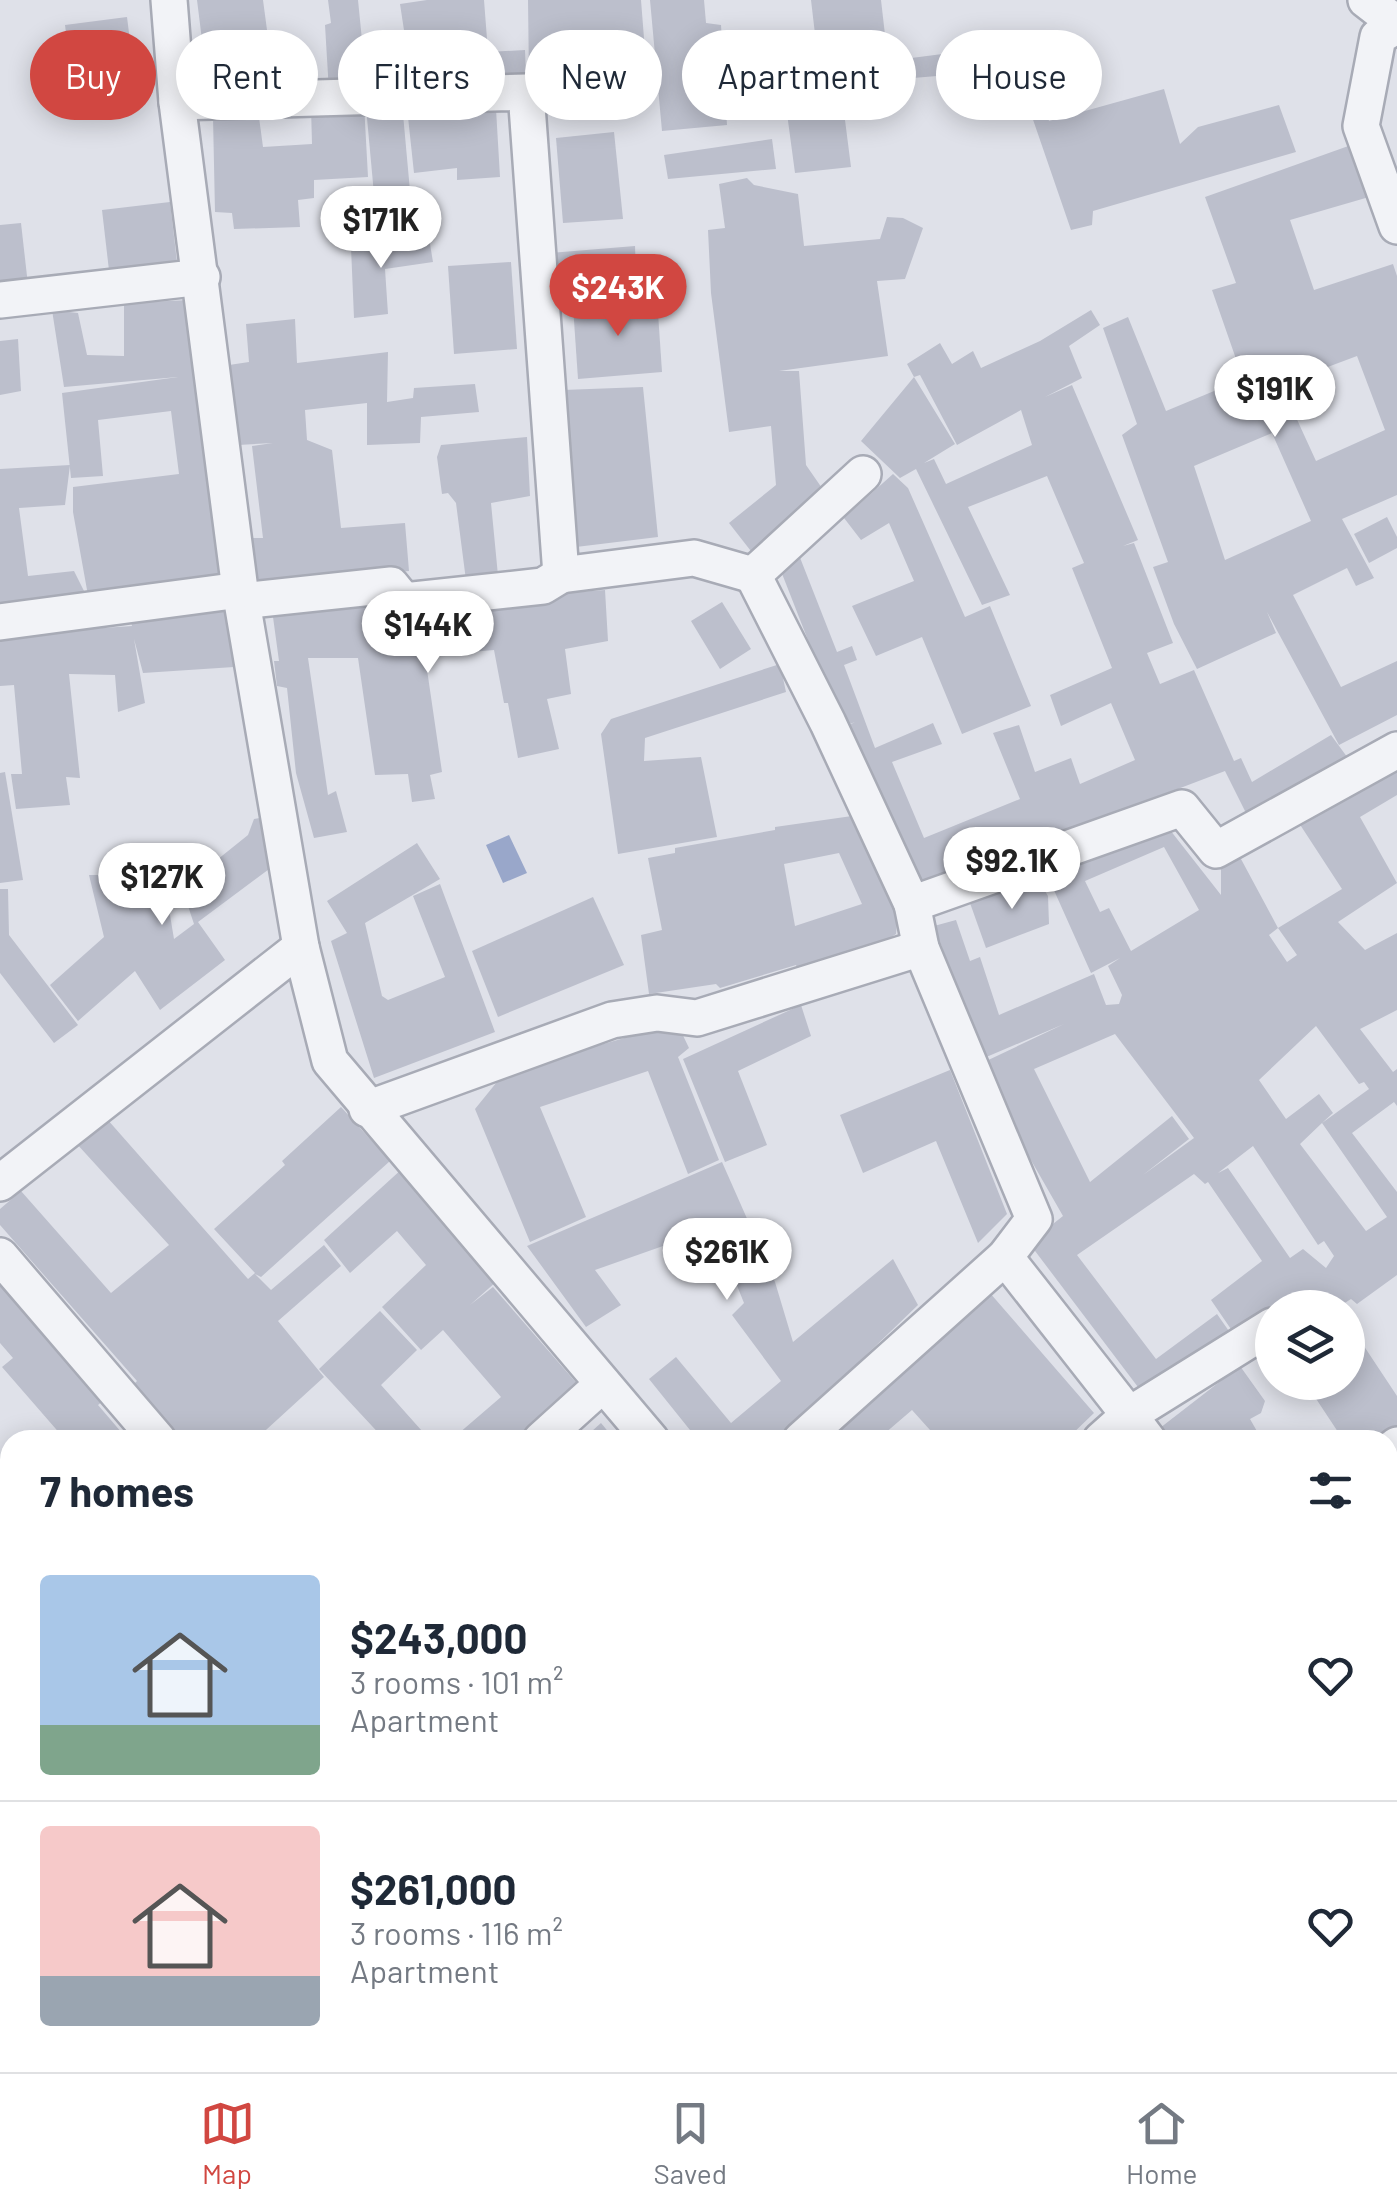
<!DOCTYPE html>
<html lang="en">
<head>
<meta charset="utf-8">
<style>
  :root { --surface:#fff; --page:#f2f2f3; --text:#1f2937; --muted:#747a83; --line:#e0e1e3; --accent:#d14741 }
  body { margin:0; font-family:Barlow,sans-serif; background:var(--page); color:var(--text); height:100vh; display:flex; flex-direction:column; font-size:38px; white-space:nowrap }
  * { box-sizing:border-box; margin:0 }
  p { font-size:32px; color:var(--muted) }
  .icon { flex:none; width:55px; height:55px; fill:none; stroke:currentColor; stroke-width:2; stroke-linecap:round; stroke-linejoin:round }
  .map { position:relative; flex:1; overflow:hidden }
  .details { position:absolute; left:0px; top:1430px; width:1398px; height:642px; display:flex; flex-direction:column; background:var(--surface); border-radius:30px 30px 0 0; box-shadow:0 5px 25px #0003 }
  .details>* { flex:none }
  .guide { position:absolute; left:30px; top:30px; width:1338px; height:90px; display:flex; gap:20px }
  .tools { position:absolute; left:1255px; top:1290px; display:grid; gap:20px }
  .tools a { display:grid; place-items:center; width:110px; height:110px; border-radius:50%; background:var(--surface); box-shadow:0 5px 25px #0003; font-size:50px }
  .price { position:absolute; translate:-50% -85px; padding:0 22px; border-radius:35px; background:#fff; color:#222; font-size:32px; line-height:65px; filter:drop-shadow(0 2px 5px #0008) }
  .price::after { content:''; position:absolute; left:50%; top:60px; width:30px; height:22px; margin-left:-15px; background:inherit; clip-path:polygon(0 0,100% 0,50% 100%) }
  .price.active { background:var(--accent); color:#fff }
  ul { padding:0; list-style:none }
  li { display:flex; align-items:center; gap:30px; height:250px; padding:0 40px }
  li+li { border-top:2px solid var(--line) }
  li span { display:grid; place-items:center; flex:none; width:280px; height:200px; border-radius:10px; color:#555 }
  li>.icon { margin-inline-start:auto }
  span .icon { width:120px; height:120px; fill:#fffc; stroke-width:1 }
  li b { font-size:42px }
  h2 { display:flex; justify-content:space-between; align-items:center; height:120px; padding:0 40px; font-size:42px }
  .chip { padding:0 35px; border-radius:45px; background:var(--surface); box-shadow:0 5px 25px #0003; font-size:35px; line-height:90px }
  .chip.active { background:var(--accent); color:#fff }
  .tab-bar { display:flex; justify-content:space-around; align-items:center; height:140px; border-top:2px solid var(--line); background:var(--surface); font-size:28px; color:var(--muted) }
  .tab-bar a { display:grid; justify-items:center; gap:5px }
  .tab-bar .active { color:var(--accent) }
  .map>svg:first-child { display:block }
  .water { fill:#99a7ca }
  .building { fill:#bcbfcc; fill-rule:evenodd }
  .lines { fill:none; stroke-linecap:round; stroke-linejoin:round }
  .street-casing { stroke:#a8abb6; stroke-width:40 }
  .street { stroke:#f2f3f7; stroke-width:35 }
</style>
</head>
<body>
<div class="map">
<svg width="1397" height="2072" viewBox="0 0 1397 2072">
  <rect width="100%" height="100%" fill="#dfe1e9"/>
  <path class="water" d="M509,835L527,873L503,883L486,845Z"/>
  <g class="building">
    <path d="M197,0H263L267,30L226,33V43L274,40L275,73L207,80Z"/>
    <path d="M328,0H358L367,90L329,92L325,25L331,23Z"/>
    <path d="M427,0H484L488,52L525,50L526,76L489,77L488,55L409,63L400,4Z"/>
    <path d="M528,0H641L646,64L619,67L614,42L594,46V56H602L603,69L572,72L566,49L556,48L555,76L529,79Z"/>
    <path d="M650,0H704L706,23L721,25L727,125L662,131Z"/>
    <path d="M811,0H881L888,61L958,52L961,74L817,86L815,69L819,68Z"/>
    <path d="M127,17L138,105L76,113L65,25Z"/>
    <path d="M1164,89L1180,144L1198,127L1279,105L1296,152L1093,211L1092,225L1071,230L1029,108L1044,103L1049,121Z"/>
    <path d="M841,93L857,95L854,120H845L851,167L795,173L786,106Z"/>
    <path d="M402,103L413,224L377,227L366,107Z"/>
    <path d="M364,104L368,177L314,180V198L298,200L300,227L234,229L232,213L215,212L213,117L258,110L263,147L312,144L311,107Z"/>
    <path d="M496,109L500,177L457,180V168L414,173L408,117Z"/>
    <path d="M614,132L623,219L563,223L556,138Z"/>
    <path d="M772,139L776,169L668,179L664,155Z"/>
    <path d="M1354,144L1369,197L1290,220L1314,290L1393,264L1397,276V495L1342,519L1374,578L1356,586L1347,568L1293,595L1341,687L1397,661V715L1339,745L1267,612L1276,633L1197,669L1174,624L1153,567L1168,562L1122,435L1137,424L1103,328L1128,317L1166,411L1243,379L1212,290L1236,283L1205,197ZM1357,356L1385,430L1316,461L1283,389L1277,370L1292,405L1314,397L1325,368ZM1272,433L1311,521L1225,560L1194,466Z"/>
    <path d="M747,178L754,185L798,194L804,246L880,239L887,217L903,218L923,228L905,279L877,281L888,356L779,371H799L806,465L824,491L754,555L729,523L776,485L771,426L729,432L711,293L708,230L725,228L719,184Z"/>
    <path d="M170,202L178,271L110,279L102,210Z"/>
    <path d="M21,223L28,285L0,288V225Z"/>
    <path d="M376,238L378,246L429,238L433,262L385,269L388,314L354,318L351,247Z"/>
    <path d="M635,246L637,296L554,305L550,253Z"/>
    <path d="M511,262L517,349L454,354L448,266Z"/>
    <path d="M657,298L662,372L578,379L573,306Z"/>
    <path d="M190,300L205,374L221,586L89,601L73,512V487L179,474L171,411L98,420L103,476L71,478L62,393L178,377L64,387L52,310L78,313L87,355L124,356V303Z"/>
    <path d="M1091,310L1100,325L1069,346L1082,378L1045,397L1072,385L1138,540L1123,546L1134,543L1173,643L1147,653L1160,684L1194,670L1234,761L1241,758L1252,782L1331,735L1353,765L1251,823L1225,771L923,886L906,846L901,848L845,727L855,722L842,727L779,566L797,550L837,652L852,646L857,660L844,665L875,748L933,723L942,744L892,762L924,838L1020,799L993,733L1019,725L1035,772L1071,758L1080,784L1135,760L1111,703L1061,726L1050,695L1112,668L1072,568L1084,563L1047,476L968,507L1010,595L982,605L916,469L900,478L861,441L914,377L955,444L924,463L934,459L946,484L1032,445L1021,410L957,445L920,375L914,377L907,364L940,343L952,364L973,351L981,368L1040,341Z"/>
    <path d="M295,319L297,363L388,352L387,402L413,398L414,388L475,384L479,412L421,417L420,443L367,445V403L305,410L307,440L332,450L341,528L405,523L409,571L252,587L246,538H263L252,446L273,443L238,445L229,365L249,362L246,324Z"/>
    <path d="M18,339L21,391L0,395V341Z"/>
    <path d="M643,387L658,537L576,547L563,390Z"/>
    <path d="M527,437L530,496L491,503L499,586L467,588L456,503L448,493L442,494L437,457L441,445Z"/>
    <path d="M70,465L65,505L19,508L28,576L74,571L89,601L0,609V469Z"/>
    <path d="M893,474L908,488L965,617L990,606L1031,706L962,734L922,637L876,656L852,606L914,581L889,523L861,540L844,518Z"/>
    <path d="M1387,517L1397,537V548L1369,563L1354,534Z"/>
    <path d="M605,590L608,641L565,649L571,694L547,699L559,749L518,758L508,703H504L494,650L425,656L442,772L430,775L435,799L412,802L408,774L375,775L358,658H308L328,795L336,791L347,832L314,838L296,773L287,688L277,686L274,661H279L273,617L283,608L383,603L384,606Z"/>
    <path d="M722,602L751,649L720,669L691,621Z"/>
    <path d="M223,605L234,667L143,673L134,639L145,703L118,712L115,675L69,674L80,778L66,777L70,805L16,809L11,774H22L14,685L0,686V635L132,626L130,617Z"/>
    <path d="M780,664L786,692L645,738L644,761L701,757L717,837L618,854L601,734L611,719Z"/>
    <path d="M1397,754V795L1360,817L1397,883L1338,922L1365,950L1397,933V1010L1360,1029L1393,1072L1397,1069V1106L1394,1102L1352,1133L1397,1192V1275L1357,1304L1351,1299L1337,1308H1295L1289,1300L1235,1335L1211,1300L1262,1261L1208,1182L1205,1184L1194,1174L1077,1255L1156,1359L1217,1314L1231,1334L1144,1395L1029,1243L1063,1216L1016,1134L982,1063L1064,1024L984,1058L934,926L956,920L970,961L980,957L999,1015L1094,974L1106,1005L1119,1004L1122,995L1108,966L1120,958L1091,973L1044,868L1074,854L1080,864L1163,821L1221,895V852L1234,846L1278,928L1269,935L1287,962L1297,955L1278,928L1342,889L1297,820ZM1164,847L1199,910L1131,951L1109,908L1100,912L1085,881ZM1316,1026L1359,1084L1364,1082L1369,1089L1322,1123L1333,1113L1319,1094L1286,1119L1259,1080ZM1115,1034L1194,1138L1143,1175L1189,1139L1172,1116L1090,1182L1034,1069ZM1322,1123L1387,1217L1366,1231L1300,1144ZM1253,1146L1318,1245L1324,1241L1334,1256L1326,1268L1303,1249L1290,1258L1228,1168L1218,1173Z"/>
    <path d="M5,772L23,880L0,883V773Z"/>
    <path d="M859,815L899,900L896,934L874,948L797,968L796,965L720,988L716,984L649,994L641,935L662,930L648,858L675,853V848L775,830V827ZM839,853L862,904L795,926L784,864Z"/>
    <path d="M271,816L280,861L198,922L225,960L160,1010L135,971L78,1021L50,985L104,937L89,875H101L106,892L163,873L174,939L194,924L182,888L248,835L254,819Z"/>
    <path d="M417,843L440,879L365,923L382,996L388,1000L445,977L413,896L440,884L495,1032L374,1078L331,941L347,933L327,901Z"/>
    <path d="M1036,876L1048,896L1049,924L986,948L970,903Z"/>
    <path d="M0,889H8L9,935L78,1025L54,1043L0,973Z"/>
    <path d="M593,897L624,965L498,1017L472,951Z"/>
    <path d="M801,1005L811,1036L738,1071L767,1145L725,1162L683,1059Z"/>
    <path d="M677,1023L689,1048L678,1057L719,1160L688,1174L648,1071L540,1107L586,1217L530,1242L475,1109L505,1072Z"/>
    <path d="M950,1070L1007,1214L978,1243L936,1141L863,1173L840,1115Z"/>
    <path d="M341,1107L390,1161L261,1277L255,1274L271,1290L324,1245L341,1266L278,1321L324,1377L255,1440H181L166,1420L162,1423L133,1385L137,1381L0,1225V1209L21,1191L111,1293L169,1245L76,1143L107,1119L248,1279L255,1273L214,1229L285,1165L282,1161Z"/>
    <path d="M722,1162L775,1282L793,1342L893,1259L918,1305L778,1440H698L649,1379L676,1357L731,1423L781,1381L732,1315L744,1303L714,1228L595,1270L621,1305L586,1327L527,1246Z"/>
    <path d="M403,1168L497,1281L470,1305L493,1287L579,1386L517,1440H451L501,1397L443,1330L421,1350L382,1307L426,1265L397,1231L350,1273L324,1240Z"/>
    <path d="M0,1285L105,1399L98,1405L128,1440H60L71,1430L62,1436L2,1367L13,1358L0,1343Z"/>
    <path d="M983,1285L1094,1413L1066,1440H939L912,1410L877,1440H843L831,1425Z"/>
    <path d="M380,1311L417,1350L381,1385L430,1440H385L319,1369Z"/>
    <path d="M1348,1322L1397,1396V1440H1333L1340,1435L1305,1382H1348Z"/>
    <path d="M1240,1366L1265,1401L1261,1413L1250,1419L1262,1440H1168L1160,1428Z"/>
    <path d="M601,1423L615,1440H582Z"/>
    <path d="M0,1507L10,1518V1592L0,1582Z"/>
    <path d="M0,1586L10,1596V1679L0,1670Z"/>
    <path d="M1393,1736L1397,1740V1761L1388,1769V1739Z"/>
    <path d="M0,1789L10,1794V1853L0,1848Z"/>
    <path d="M1397,1825V1861L1388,1867V1831Z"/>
    <path d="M0,1891L10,1896V1944L0,1939Z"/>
    <path d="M1388,1966L1397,1983V2072H1390L1385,2062H1388Z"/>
    <rect x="16" y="2062" width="40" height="10"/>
    <path d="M174,2062H221L220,2072H174Z"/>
    <path d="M402,2062H455L459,2072H406Z"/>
    <path d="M548,2062H567L570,2072H520Z"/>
    <path d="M736,2062H802L812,2072H745Z"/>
    <path d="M887,2062H995L985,2072H895Z"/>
    <path d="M1056,2062H1111L1100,2072H1065Z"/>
    <path d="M1243,2062H1272L1280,2072H1252Z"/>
  </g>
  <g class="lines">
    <g class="street-casing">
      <g id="street">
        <path d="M169,0L177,102L240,590L301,947L330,1061L651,1440"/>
        <path d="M1366,0L1397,24"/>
        <path d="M1397,25L1378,37L1361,126L1397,226"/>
        <path d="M177,102L526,92L561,575L694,558L753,575"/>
        <path d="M0,300L202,277"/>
        <path d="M863,474L753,575L828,723L912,904L1182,808L1216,850L1397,750"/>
        <path d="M242,601L391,585L404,601L543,586L561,575"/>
        <path d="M0,622L240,590"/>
        <path d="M367,1109L612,1020L657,1013L697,1018L921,948"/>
        <path d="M0,1183L301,947"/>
        <path d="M0,1256L158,1440"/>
        <path d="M1005,1257L1129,1415L1272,1326"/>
        <path d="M541,1440L603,1384"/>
        <path d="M801,1440L1005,1257L1034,1219L921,948L912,904"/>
        <path d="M1101,1440L1129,1415L1148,1440"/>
        <path d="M1388,1452L1397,1445"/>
        <path d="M0,1871L10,1877"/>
        <path d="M1196,2062L1205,2072"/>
        <path d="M231,2072L233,2062"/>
        <path d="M1135,2072L1145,2062"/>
      </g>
    </g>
    <use href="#street" class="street"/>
  </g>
</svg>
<div class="tools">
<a><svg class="icon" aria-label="layers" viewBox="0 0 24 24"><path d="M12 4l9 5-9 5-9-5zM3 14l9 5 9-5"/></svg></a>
</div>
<b class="price" style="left:381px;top:271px">$171K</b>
<b class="price active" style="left:618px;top:339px">$243K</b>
<b class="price" style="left:1275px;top:440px">$191K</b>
<b class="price" style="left:428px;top:676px">$144K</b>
<b class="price" style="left:1012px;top:912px">$92.1K</b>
<b class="price" style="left:162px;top:928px">$127K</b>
<b class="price" style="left:727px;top:1303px">$261K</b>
<div class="guide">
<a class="chip active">Buy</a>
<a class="chip">Rent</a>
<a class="chip">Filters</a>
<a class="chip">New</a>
<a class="chip">Apartment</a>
<a class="chip">House</a>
</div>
<section class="details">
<h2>7 homes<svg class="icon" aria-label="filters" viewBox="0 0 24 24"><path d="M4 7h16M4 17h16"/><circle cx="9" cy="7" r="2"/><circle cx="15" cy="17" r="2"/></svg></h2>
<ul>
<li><span style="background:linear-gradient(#a9c7e8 75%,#7fa58c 0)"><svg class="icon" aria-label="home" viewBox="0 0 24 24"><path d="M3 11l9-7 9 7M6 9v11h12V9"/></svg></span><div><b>$243,000</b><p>3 rooms · 101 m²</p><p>Apartment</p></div><svg class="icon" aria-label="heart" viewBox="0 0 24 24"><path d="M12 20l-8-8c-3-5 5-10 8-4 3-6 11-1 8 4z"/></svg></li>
<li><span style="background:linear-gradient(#f6c9c9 75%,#9aa5b1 0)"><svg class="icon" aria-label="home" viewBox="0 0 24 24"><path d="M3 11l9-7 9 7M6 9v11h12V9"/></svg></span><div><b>$261,000</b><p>3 rooms · 116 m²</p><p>Apartment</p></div><svg class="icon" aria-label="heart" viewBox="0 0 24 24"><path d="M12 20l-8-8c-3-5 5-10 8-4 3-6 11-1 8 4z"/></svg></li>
</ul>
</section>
</div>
<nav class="tab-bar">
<a class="active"><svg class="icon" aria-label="map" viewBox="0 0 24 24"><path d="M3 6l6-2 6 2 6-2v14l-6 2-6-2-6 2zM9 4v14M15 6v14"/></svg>Map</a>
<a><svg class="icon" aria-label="saved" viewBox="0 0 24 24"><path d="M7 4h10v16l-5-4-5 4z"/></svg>Saved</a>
<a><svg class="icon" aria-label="home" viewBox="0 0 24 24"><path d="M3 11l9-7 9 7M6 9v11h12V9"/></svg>Home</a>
</nav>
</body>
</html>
